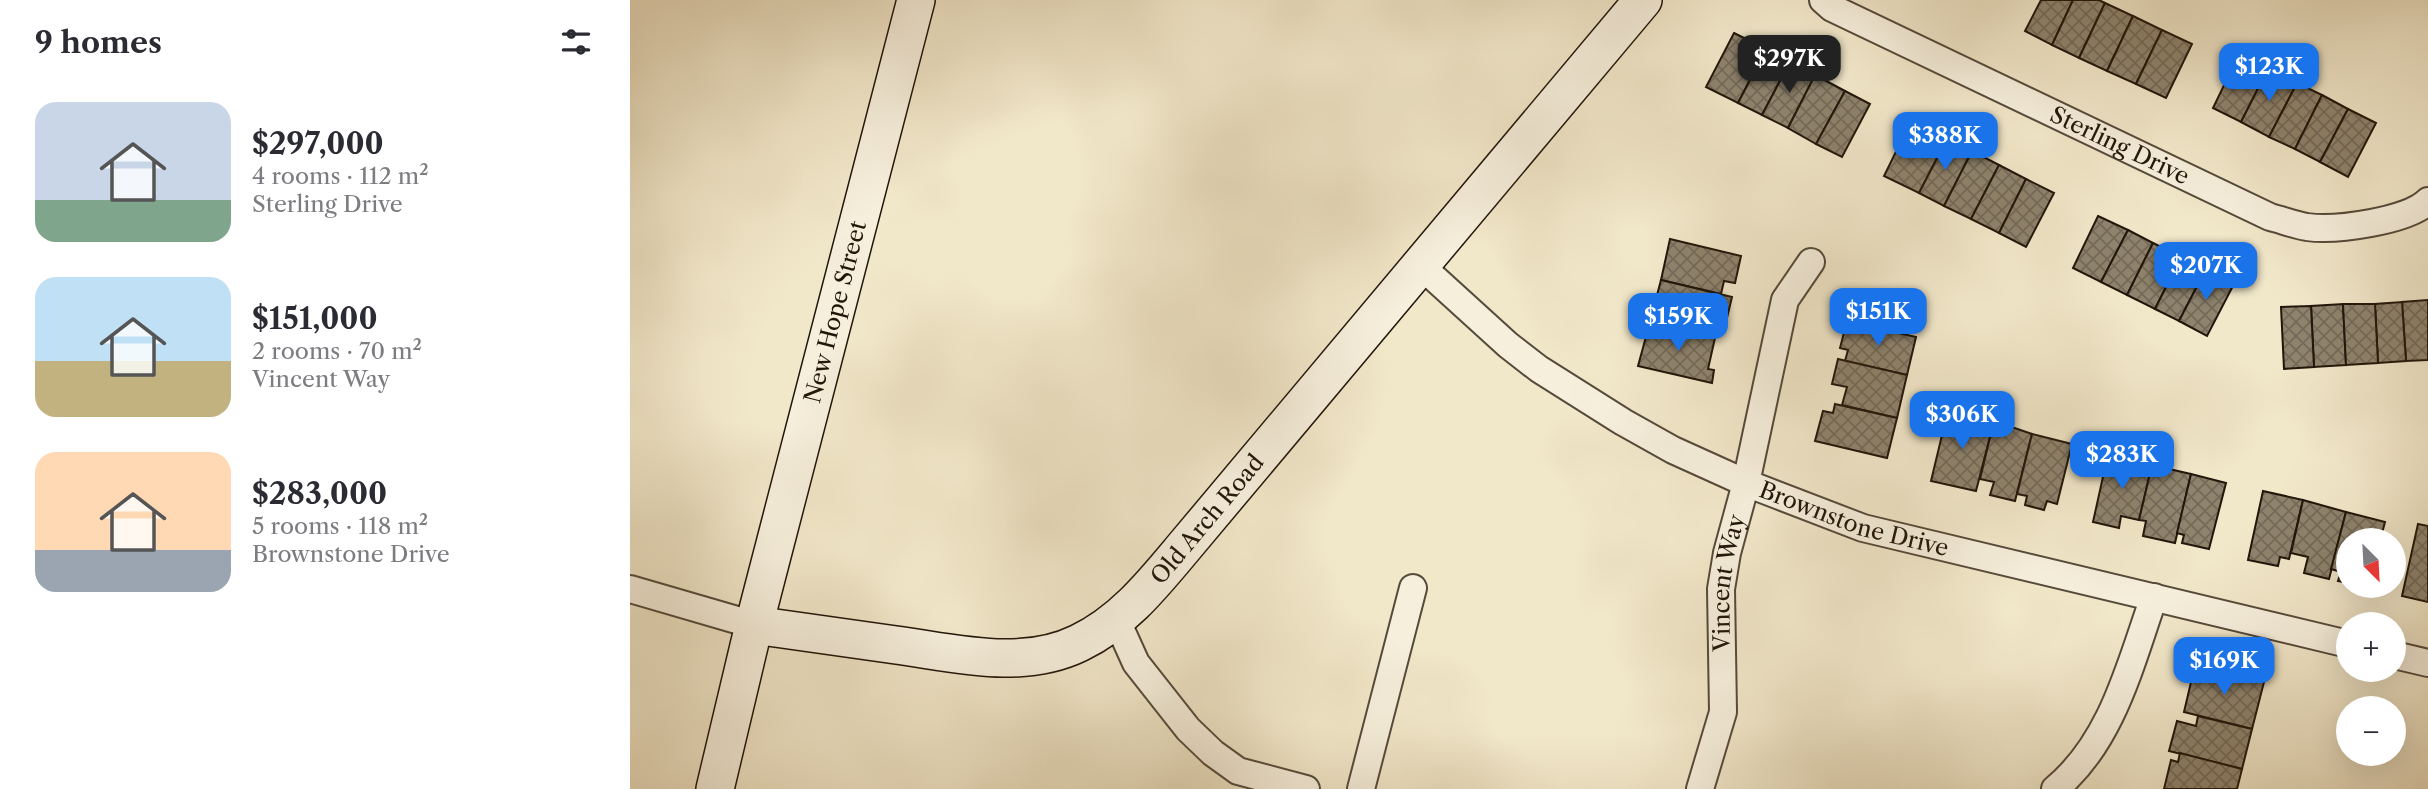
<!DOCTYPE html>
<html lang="en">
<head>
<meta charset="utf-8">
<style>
  :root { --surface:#fff; --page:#f7f7f7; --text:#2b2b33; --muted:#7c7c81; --accent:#1a73e8 }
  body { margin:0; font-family:"Libre Caslon Text",serif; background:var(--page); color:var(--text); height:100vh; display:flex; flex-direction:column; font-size:26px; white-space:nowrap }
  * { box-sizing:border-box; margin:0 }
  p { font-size:23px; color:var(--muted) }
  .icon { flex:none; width:38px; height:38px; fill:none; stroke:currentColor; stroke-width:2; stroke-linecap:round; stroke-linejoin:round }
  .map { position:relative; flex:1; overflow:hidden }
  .details { display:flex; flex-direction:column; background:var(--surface); width:630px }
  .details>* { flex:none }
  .needle { width:46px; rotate:156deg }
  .controls { position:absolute; left:1706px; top:528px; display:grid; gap:14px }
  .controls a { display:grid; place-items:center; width:70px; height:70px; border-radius:50%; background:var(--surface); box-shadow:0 7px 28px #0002; font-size:35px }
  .price { position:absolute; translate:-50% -60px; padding:0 16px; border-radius:14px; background:var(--accent); color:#fff; font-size:23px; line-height:46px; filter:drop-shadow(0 2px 4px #0008) }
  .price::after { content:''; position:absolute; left:50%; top:42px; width:21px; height:16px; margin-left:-10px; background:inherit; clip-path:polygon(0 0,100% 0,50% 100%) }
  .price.on { background:#222; color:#fff }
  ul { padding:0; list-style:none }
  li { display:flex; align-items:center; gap:21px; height:175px; padding:0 35px }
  li span { display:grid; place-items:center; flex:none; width:196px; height:140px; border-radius:21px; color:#555 }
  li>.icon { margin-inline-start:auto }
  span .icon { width:84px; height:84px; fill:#fffc; stroke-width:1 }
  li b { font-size:30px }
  h2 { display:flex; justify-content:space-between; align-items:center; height:84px; padding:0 35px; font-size:30px }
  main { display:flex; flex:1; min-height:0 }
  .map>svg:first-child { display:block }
  .building { fill:url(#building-cross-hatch); stroke:#22160a; stroke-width:2 }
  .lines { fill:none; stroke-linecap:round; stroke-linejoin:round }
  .street-casing { stroke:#564a3a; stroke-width:30 }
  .secondary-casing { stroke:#22160a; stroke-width:40 }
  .street { stroke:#f6efdc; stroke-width:26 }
  .secondary { stroke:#f6efdc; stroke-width:37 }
  .labels { text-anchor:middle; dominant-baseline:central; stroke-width:7; stroke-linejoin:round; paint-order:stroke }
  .street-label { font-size:23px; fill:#22160a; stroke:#f6efdc }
</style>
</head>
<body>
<main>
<section class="details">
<h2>9 homes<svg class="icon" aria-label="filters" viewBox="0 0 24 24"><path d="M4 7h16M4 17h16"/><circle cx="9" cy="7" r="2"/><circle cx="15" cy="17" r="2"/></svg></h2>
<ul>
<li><span style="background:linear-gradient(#c9d6e8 70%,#7fa58c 0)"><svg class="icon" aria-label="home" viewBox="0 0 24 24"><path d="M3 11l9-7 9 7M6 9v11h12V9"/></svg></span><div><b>$297,000</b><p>4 rooms · 112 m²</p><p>Sterling Drive</p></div></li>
<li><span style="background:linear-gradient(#bfe0f5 60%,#c2b280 0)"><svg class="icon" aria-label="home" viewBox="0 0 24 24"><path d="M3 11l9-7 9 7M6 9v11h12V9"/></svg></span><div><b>$151,000</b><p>2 rooms · 70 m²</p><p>Vincent Way</p></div></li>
<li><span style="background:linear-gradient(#ffd9b3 70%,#9aa5b1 0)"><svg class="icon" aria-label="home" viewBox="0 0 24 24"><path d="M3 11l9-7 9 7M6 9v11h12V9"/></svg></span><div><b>$283,000</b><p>5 rooms · 118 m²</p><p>Brownstone Drive</p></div></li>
</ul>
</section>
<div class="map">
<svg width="1798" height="789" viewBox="0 0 1798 789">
  <defs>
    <pattern id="building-cross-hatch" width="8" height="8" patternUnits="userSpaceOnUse" patternTransform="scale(1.75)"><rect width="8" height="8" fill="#8e836d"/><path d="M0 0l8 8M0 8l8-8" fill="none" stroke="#746a58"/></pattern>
  </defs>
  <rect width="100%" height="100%" fill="#f1e7c9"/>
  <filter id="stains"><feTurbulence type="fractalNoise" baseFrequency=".00286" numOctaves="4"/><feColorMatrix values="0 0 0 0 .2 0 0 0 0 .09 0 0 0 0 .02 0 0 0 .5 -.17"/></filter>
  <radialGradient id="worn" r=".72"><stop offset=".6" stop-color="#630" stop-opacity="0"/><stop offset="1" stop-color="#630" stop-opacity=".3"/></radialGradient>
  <g class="building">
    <path d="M1411,0H1443L1422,45L1395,31Z"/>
    <path d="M1443,0H1469L1475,3L1449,58L1422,45Z"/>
    <path d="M1475,3L1503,16L1477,71L1449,58Z"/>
    <path d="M1503,16L1532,30L1506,84L1477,71Z"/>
    <path d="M1532,30L1562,44L1536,98L1506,84Z"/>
    <path d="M1104,33L1136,49L1108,103L1076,87Z"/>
    <path d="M1136,49L1160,62L1132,115L1108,103Z"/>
    <path d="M1609,54L1638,69L1611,122L1583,108Z"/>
    <path d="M1160,62L1185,75L1158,128L1132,115Z"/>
    <path d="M1638,69L1667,83L1639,137L1611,122Z"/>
    <path d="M1185,75L1215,91L1186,144L1158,128Z"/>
    <path d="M1667,83L1692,95L1665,149L1639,137Z"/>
    <path d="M1215,91L1240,104L1212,157L1186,144Z"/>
    <path d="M1692,95L1718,109L1690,162L1665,149Z"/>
    <path d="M1718,109L1746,123L1718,177L1690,162Z"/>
    <path d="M1281,121L1317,139L1289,193L1254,176Z"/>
    <path d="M1317,139L1342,151L1314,206L1289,193Z"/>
    <path d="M1342,151L1369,165L1341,219L1314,206Z"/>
    <path d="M1369,165L1396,179L1369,233L1341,219Z"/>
    <path d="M1396,179L1424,193L1396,247L1369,233Z"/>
    <path d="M1468,216L1498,230L1471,282L1443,268Z"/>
    <path d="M1498,230L1523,243L1497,295L1471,282Z"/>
    <path d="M1040,239L1111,256L1105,283L1094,281L1091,294L1031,280Z"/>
    <path d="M1523,243L1551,257L1525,309L1497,295Z"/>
    <path d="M1551,257L1576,269L1549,321L1525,309Z"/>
    <path d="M1576,269L1604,284L1577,336L1549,321Z"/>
    <path d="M1031,280L1102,297L1095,326L1079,322L1075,335L1020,322Z"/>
    <path d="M1798,300V360L1776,361L1772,302Z"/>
    <path d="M1772,302L1776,361L1748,363L1745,304Z"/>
    <path d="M1713,304L1716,365L1684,367L1681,306Z"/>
    <path d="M1713,304H1745L1748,363L1716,365Z"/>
    <path d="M1681,306L1684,367L1654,369L1651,307Z"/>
    <path d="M1217,321L1286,337L1277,375L1215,361L1218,350L1210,348Z"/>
    <path d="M1020,322L1085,338L1078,369L1084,370L1082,383L1008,366Z"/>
    <path d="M1208,359L1277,375L1267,418L1212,405L1217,387L1202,384Z"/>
    <path d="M1205,404L1267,418L1257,458L1185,441L1193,411L1203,413Z"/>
    <path d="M1318,410L1364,421L1346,491L1301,481Z"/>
    <path d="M1364,421L1402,434L1385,501L1360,495L1364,482L1350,479Z"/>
    <path d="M1402,434L1442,444L1427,504L1417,501L1414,510L1395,505L1397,496L1387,494Z"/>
    <path d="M1478,454L1522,465L1509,520L1491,516L1489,528L1463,522Z"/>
    <path d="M1522,465L1561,474L1545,543L1513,536L1516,521L1509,520Z"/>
    <path d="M1561,474L1596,483L1579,549L1552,543L1554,535L1547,533Z"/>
    <path d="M1633,491L1673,500L1659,559L1650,557L1648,566L1618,560Z"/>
    <path d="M1673,500L1716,512L1699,579L1674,573L1678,557L1661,553Z"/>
    <path d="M1716,512L1755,522L1750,541H1718V583L1708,581L1711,572L1701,569Z"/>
    <path d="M1788,524L1798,526V602L1772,596Z"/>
    <path d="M1565,665L1634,682L1622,729L1554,712Z"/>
    <path d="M1568,716L1622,729L1612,769L1539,751L1547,721L1566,726Z"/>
    <path d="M1550,753L1612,769L1607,789H1534L1541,760L1548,762Z"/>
  </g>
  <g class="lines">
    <g class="street-casing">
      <g id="street">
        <path id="s1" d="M1193,0L1202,8L1640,217C1652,220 1665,225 1677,227C1706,231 1778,221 1798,201"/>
        <path id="s2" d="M790,265L878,345L909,369L993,422L1043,450L1116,483L1233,528L1718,644"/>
        <path d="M0,589L124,625"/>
        <path d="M487,621L506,663L558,729L583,753L608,771L676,789"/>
        <path d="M1764,655L1798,663"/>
        <path d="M731,789L783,588"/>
        <path id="s3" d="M1070,789L1093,712L1091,589L1097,553L1116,483L1155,300L1181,262"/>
        <path d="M1425,789C1482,742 1500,665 1524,597"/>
      </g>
    </g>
    <g class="secondary-casing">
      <g id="secondary">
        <path id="s4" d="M124,625C171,632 219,638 266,645C325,653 392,671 449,643C493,622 523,584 554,547L1013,0"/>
        <path id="s5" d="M85,789L124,625L286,0"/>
      </g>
    </g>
    <use href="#street" class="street"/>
    <use href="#secondary" class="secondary"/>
  </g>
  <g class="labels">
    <g class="street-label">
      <text stroke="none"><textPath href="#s1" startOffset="331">Sterling Drive</textPath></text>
      <text stroke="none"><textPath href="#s5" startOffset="492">New Hope Street</textPath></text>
      <text stroke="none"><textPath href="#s2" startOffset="509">Brownstone Drive</textPath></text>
      <text stroke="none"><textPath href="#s4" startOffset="509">Old Arch Road</textPath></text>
      <text stroke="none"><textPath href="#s3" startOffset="210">Vincent Way</textPath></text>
    </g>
  </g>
  <rect width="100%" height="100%" filter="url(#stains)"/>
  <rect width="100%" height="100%" fill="url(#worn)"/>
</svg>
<div class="controls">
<a><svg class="needle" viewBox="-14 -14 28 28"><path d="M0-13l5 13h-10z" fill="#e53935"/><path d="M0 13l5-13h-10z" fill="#7c7c81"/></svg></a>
<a>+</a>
<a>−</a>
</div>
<b class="price on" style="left:1159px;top:95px">$297K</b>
<b class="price" style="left:1639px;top:103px">$123K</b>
<b class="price" style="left:1315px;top:172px">$388K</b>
<b class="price" style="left:1576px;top:302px">$207K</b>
<b class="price" style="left:1248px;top:348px">$151K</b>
<b class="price" style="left:1048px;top:353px">$159K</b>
<b class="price" style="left:1332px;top:451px">$306K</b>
<b class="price" style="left:1492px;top:491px">$283K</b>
<b class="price" style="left:1594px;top:697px">$169K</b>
</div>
</main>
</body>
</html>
